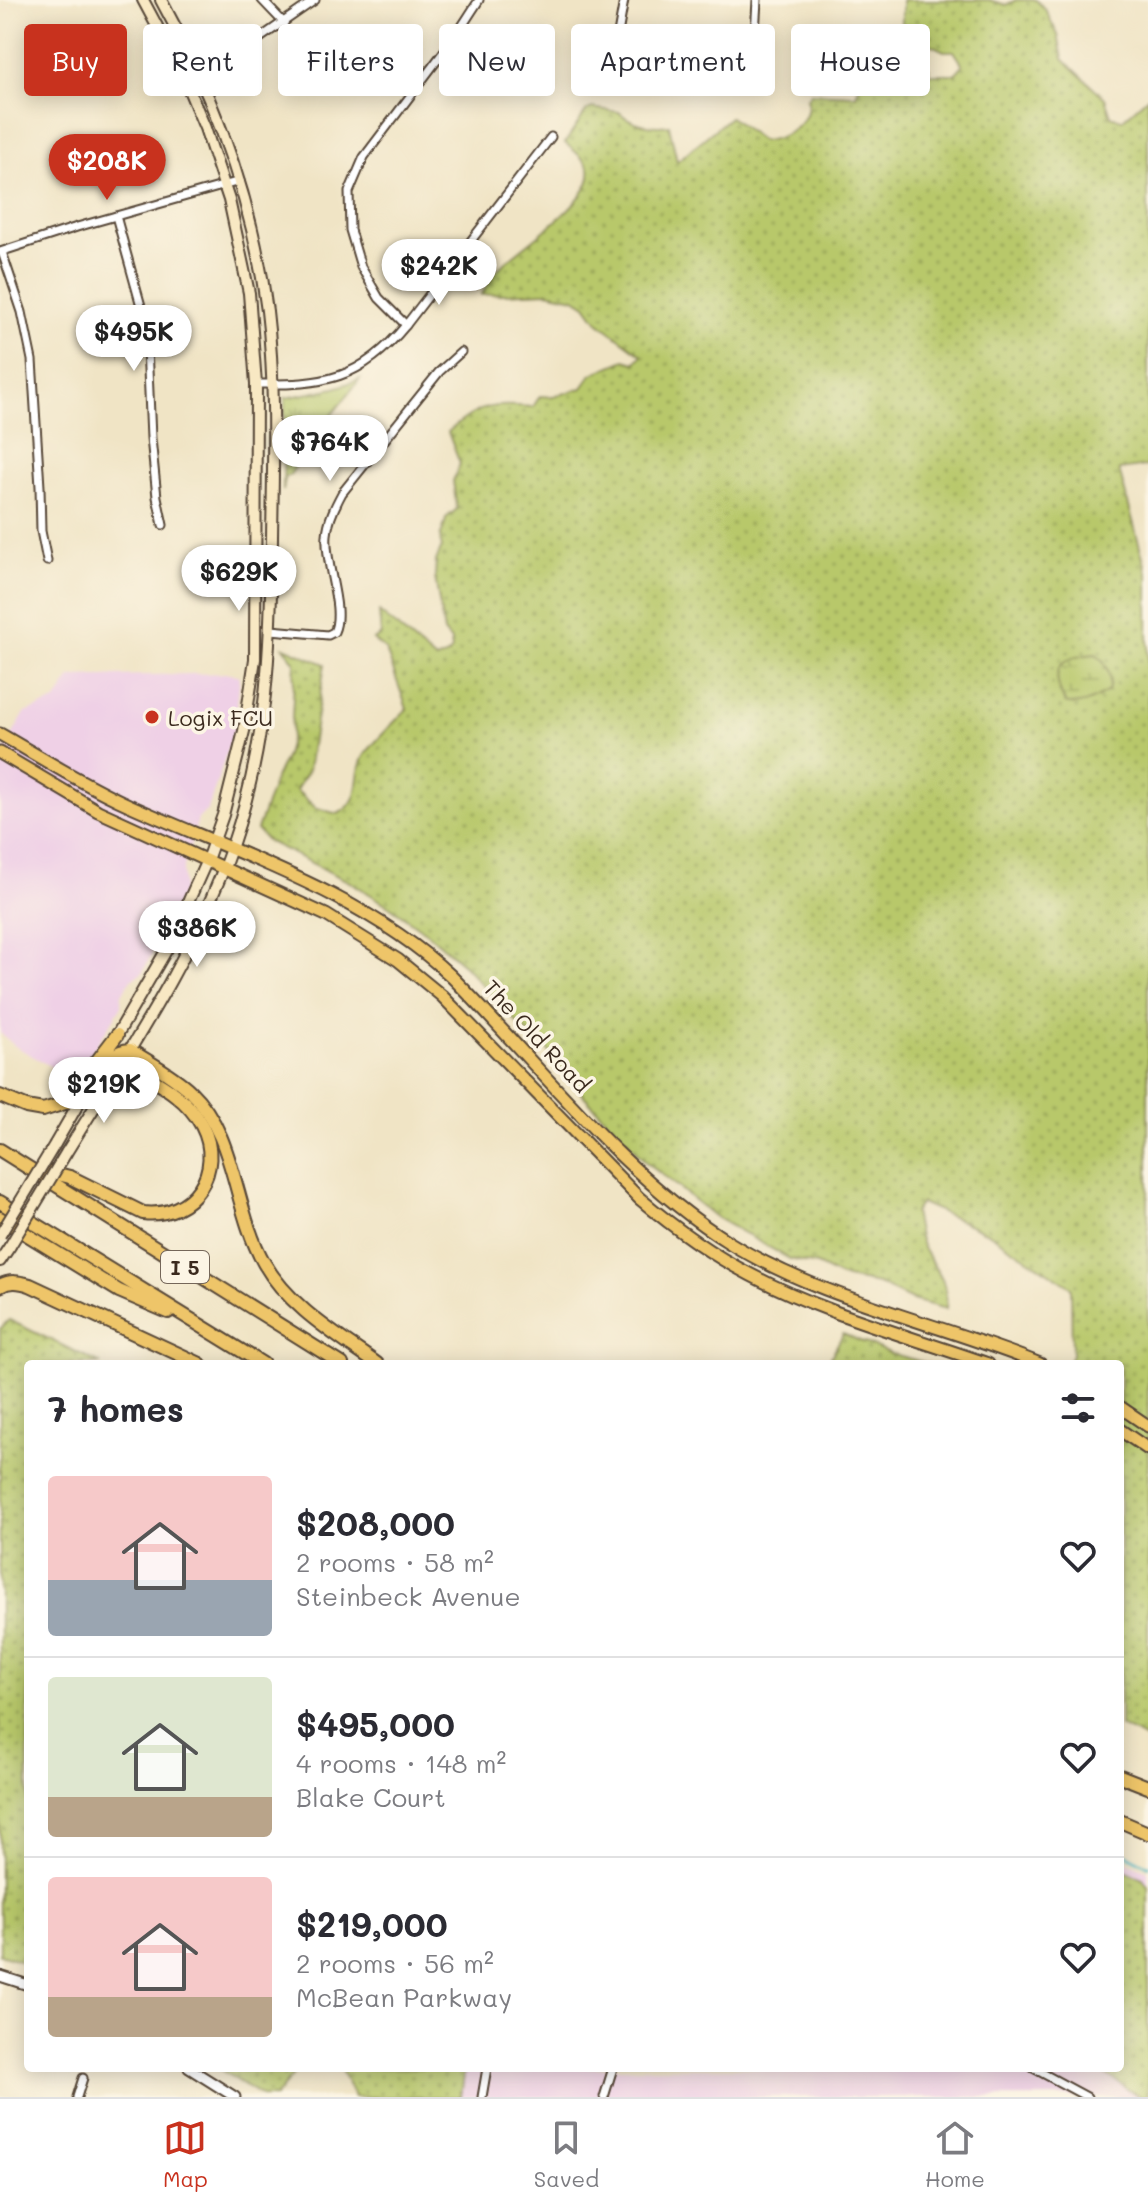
<!DOCTYPE html>
<html lang="en">
<head>
<meta charset="utf-8">
<style>
  :root { --surface:#fff; --page:#f2f2f3; --text:#2b2b33; --muted:#7c7c81; --line:#e1e1e2; --accent:#c8321e }
  body { margin:0; font-family:Mali,sans-serif; background:var(--page); color:var(--text); height:100vh; display:flex; flex-direction:column; font-size:30px; white-space:nowrap }
  * { box-sizing:border-box; margin:0 }
  p { font-size:26px; color:var(--muted) }
  .icon { flex:none; width:44px; height:44px; fill:none; stroke:currentColor; stroke-width:2; stroke-linecap:round; stroke-linejoin:round }
  .map { position:relative; flex:1; overflow:hidden }
  .drawer { position:absolute; left:24px; top:1360px; width:1100px; height:712px; display:flex; flex-direction:column; background:var(--surface); border-radius:8px; box-shadow:0 4px 20px #0003 }
  .drawer>* { flex:none }
  .guide { position:absolute; left:24px; top:24px; width:1100px; height:72px; display:flex; gap:16px }
  .price { position:absolute; translate:-50% -68px; padding:0 18px; border-radius:28px; background:#fff; color:#222; font-size:26px; line-height:52px; filter:drop-shadow(0 2px 4px #0008) }
  .price::after { content:''; position:absolute; left:50%; top:48px; width:24px; height:18px; margin-left:-12px; background:inherit; clip-path:polygon(0 0,100% 0,50% 100%) }
  .price.current { background:var(--accent); color:#fff }
  ul { padding:0; list-style:none }
  li { display:flex; align-items:center; gap:24px; height:200px; padding:0 24px }
  li+li { border-top:2px solid var(--line) }
  li span { display:grid; place-items:center; flex:none; width:224px; height:160px; border-radius:8px; color:#555 }
  li>.icon { margin-inline-start:auto }
  span .icon { width:96px; height:96px; fill:#fffc; stroke-width:1 }
  li b { font-size:34px }
  h2 { display:flex; justify-content:space-between; align-items:center; height:96px; padding:0 24px; font-size:34px }
  .pill { padding:0 28px; border-radius:8px; background:var(--surface); box-shadow:0 4px 20px #0003; font-size:28px; line-height:72px }
  .pill.current { background:var(--accent); color:#fff }
  .menu { display:flex; justify-content:space-around; align-items:center; height:112px; border-top:2px solid var(--line); background:var(--surface); font-size:22px; color:var(--muted) }
  .menu a { display:grid; justify-items:center; gap:4px }
  .menu .current { color:var(--accent) }
  .map>svg:first-child { display:block }
  .built { fill:#efd0e6 }
  .grass { fill:url(#grass-dots); stroke:#7a7944; stroke-width:2 }
  .wetland { fill:url(#wetland-marsh); stroke:#7a7944; stroke-width:2 }
  .park { fill:url(#park-tufts); stroke:#7a7944; stroke-width:2 }
  .lines { fill:none; stroke-linecap:round; stroke-linejoin:round }
  .stream { stroke:#47b5c3; stroke-width:3 }
  .minor-casing { stroke:#564637; stroke-width:11 }
  .tertiary-casing { stroke:#564637; stroke-width:13 }
  .secondary-casing { stroke:#564637; stroke-width:14 }
  .primary-casing { stroke:#564637; stroke-width:15 }
  .motorway-casing { stroke:#564637; stroke-width:16 }
  .minor { stroke:#fff; stroke-width:7 }
  .tertiary { stroke:#fff; stroke-width:9 }
  .secondary { stroke:#f8e8c3; stroke-width:10 }
  .primary { stroke:#eec569; stroke-width:11 }
  .motorway { stroke:#eec569; stroke-width:12 }
  .secondary-bridge-casing { stroke:#564637; stroke-width:14; stroke-linecap:butt }
  .secondary-bridge { stroke:#f8e8c3; stroke-width:10 }
  .poi-dot { fill:#c8321e; stroke:#fcf5e5; stroke-width:3 }
  .labels { text-anchor:middle; dominant-baseline:central; stroke-width:7; stroke-linejoin:round; paint-order:stroke }
  .shield { fill:#fcf5e5; stroke:#75675a; stroke-width:2 }
  .shield-label { font-size:20px; font-weight:bold; fill:#3b2a1e }
  .poi-label { font-size:22px; fill:#3b2a1e; stroke:#fcf5e5; text-anchor:start }
  .street-label { font-size:22px; fill:#3b2a1e; stroke:#fcf5e5 }
</style>
</head>
<body>
<div class="map">
<svg width="1148" height="2097" viewBox="0 0 1148 2097">
  <defs>
    <pattern id="grass-dots" width="8" height="8" patternUnits="userSpaceOnUse" patternTransform="scale(2)"><rect width="8" height="8" fill="#b8c86b"/><path d="M2 2h.1M6 6h.1" fill="none" stroke="#97a357" stroke-width="1.8" stroke-linecap="round"/></pattern>
    <pattern id="wetland-marsh" width="20" height="14" patternUnits="userSpaceOnUse" patternTransform="scale(2)"><rect width="20" height="14" fill="#b8c86b"/><path d="M1 5h8M5 5V1M11 12h8M15 12V8" fill="none" stroke="#97a357"/></pattern>
    <pattern id="park-tufts" width="24" height="20" patternUnits="userSpaceOnUse" patternTransform="scale(2)"><rect width="24" height="20" fill="#b8c86b"/><path d="M3 7l-1-3M5 7V3M7 7l1-3M15 17l-1-3M17 17v-4M19 17l1-3" fill="none" stroke="#97a357"/></pattern>
  </defs>
  <rect width="100%" height="100%" fill="#fcf5e5"/>
  <filter id="ink" filterUnits="userSpaceOnUse"><feTurbulence type="fractalNoise" baseFrequency=".0125" numOctaves="2"/><feDisplacementMap in="SourceGraphic" scale="16" xChannelSelector="R" yChannelSelector="G"/><feConvolveMatrix kernelMatrix="1 2 1 2 8 2 1 2 1" color-interpolation-filters="sRGB"/></filter>
  <filter id="wash" filterUnits="userSpaceOnUse"><feTurbulence type="fractalNoise" baseFrequency=".006" numOctaves="4" result="noise"/><feDisplacementMap in="SourceGraphic" scale="32" xChannelSelector="R" yChannelSelector="G"/><feGaussianBlur stdDeviation="1.8" result="paint"/><feColorMatrix in="noise" values="0 0 0 0 0 0 0 0 0 0 0 0 0 0 0 0 0 1.4 0 .05"/><feComposite in="paint" operator="in"/></filter>
  <g filter="url(#wash)">
    <rect width="100%" height="100%" fill="#f0e4c5"/>
    <g class="built">
      <path d="M230,673L240,676L235,726L208,809L198,819L183,870V892L142,973L131,979L121,996V1007L74,1080L15,1046L0,1033V757L25,713L56,701L71,677Z"/>
      <path d="M1120,1859L1148,1871V2097H461L465,2068H1120Z"/>
    </g>
    <g class="grass">
      <path d="M902,0H989L1006,5L1016,0H1036L1045,9L1058,35L1063,59L1105,98L1111,116L1122,120L1148,97V466L1119,470L1148,576V1740L1120,1726V1364H1068L1072,1354L1071,1287L988,1233L921,1203L914,1213C917,1225 918,1240 924,1250C938,1274 948,1279 946,1309L912,1300L878,1284L841,1277L817,1265L790,1259L717,1218L646,1162L571,1082L545,1046L521,1027L462,963L427,933L389,906L352,883L267,841L257,830L276,776L286,756L291,735L295,663L284,647L325,664L308,770L296,790L316,808L338,814C364,800 353,779 363,758C369,746 396,721 407,709L386,650L373,640L381,635L379,612L436,660L448,655L452,650L451,641L444,632L435,577L436,561L442,547C437,534 445,531 446,518L457,509L453,481L460,464L448,432C480,404 491,404 533,407L540,396L553,397L582,388L592,374L625,360L635,363L642,355L599,323L586,305L575,298L547,292L481,295C487,287 492,276 498,269C519,248 585,206 590,177C592,163 574,151 565,143L587,110L592,108L619,112C631,124 653,128 669,125L677,161L730,117L762,141C784,139 813,124 807,98L811,93L856,95L860,84L885,73L929,68V74H955L963,65L954,51H944L920,39L915,25H902Z"/>
      <path d="M9,1320L101,1364H28V1963L0,1954V1329Z"/>
      <path d="M843,1334L890,1353L929,1364H827Z"/>
      <path d="M1120,1869L1143,1878L1148,1886V2097H1140L1096,2068H1120Z"/>
      <path d="M218,2068H299L275,2097H263Z"/>
      <path d="M340,2068H465L461,2097H354Z"/>
    </g>
    <path class="wetland" d="M1096,654C1107,664 1113,676 1108,691C1096,699 1079,708 1065,703C1048,667 1059,657 1096,654Z"/>
    <path class="park" d="M360,379L317,434L290,475L285,477L283,491L285,398L335,388Z"/>
    <g class="lines">
      <path class="stream" d="M1120,1851L1148,1866"/>
    </g>
  </g>
  <g filter="url(#ink)">
    <g class="lines">
      <g class="minor-casing">
        <g id="minor">
          <path d="M262,0L284,23"/>
          <path d="M757,0L755,34L764,72"/>
          <path d="M618,34L624,0"/>
          <path d="M196,68L226,54H237"/>
          <path d="M201,77L230,63L237,54L315,0"/>
          <path d="M116,216L146,324L151,438L157,497L163,525"/>
          <path d="M0,252L77,227L240,181"/>
          <path d="M2,252L22,312L32,360L40,487L41,531L47,561"/>
          <path d="M406,325L379,298L361,267L350,230L349,192L364,157L457,34L479,0"/>
          <path d="M256,384C324,385 361,380 406,325L551,137"/>
          <path d="M271,630L328,635L334,632C345,609 324,563 327,535C328,520 335,506 342,493L439,372L461,352"/>
          <path d="M1033,2068L1087,2097"/>
          <path d="M77,2097L83,2078"/>
          <path d="M482,2097L487,2068"/>
          <path d="M604,2097L613,2068"/>
        </g>
      </g>
      <g class="tertiary-casing">
        <g id="tertiary">
          <path d="M0,1976L28,1985"/>
          <path d="M189,2068L235,2097"/>
        </g>
      </g>
      <g class="secondary-casing">
        <g id="secondary">
          <path d="M114,1040L167,949L207,860L223,815L244,731L255,659L256,384L249,293L229,200L205,128L182,73L143,0"/>
          <path d="M55,1144L99,1068"/>
          <path d="M66,1153C127,1054 193,957 232,846C268,742 271,646 272,538C273,463 276,386 267,311C253,200 215,98 161,0"/>
          <path d="M0,1261L10,1246"/>
        </g>
      </g>
      <g class="primary-casing">
        <g id="primary">
          <path d="M0,734C42,758 84,785 129,805C236,853 364,894 451,976C539,1065 624,1177 730,1243C822,1300 940,1323 1040,1364"/>
          <path d="M0,753L98,811L326,915L398,960L442,996L639,1198C673,1227 710,1254 751,1275C825,1314 909,1336 988,1364"/>
          <path d="M1120,1407L1148,1426"/>
          <path d="M1120,1430L1148,1449"/>
        </g>
      </g>
      <g class="motorway-casing">
        <g id="motorway">
          <path d="M97,1073C107,1061 114,1051 130,1050C150,1063 173,1075 190,1091C237,1136 233,1209 264,1263C289,1307 337,1335 377,1364"/>
          <path d="M0,1096L26,1107L43,1110L65,1103L117,1035"/>
          <path d="M0,1150L342,1364"/>
          <path d="M45,1171L70,1177L143,1213C193,1219 225,1170 202,1126C188,1099 162,1085 136,1070L112,1079"/>
          <path d="M0,1202L263,1364"/>
          <path d="M0,1218L119,1291L168,1312"/>
          <path d="M0,1286C10,1280 20,1282 30,1285L200,1364"/>
          <path d="M1120,1776L1148,1787"/>
          <path d="M1120,1821L1148,1833"/>
        </g>
      </g>
      <use href="#minor" class="minor"/>
      <use href="#tertiary" class="tertiary"/>
      <use href="#secondary" class="secondary"/>
      <use href="#primary" class="primary"/>
      <use href="#motorway" class="motorway"/>
      <g class="secondary-bridge-casing">
        <g id="secondary-bridge">
          <path d="M0,1235L55,1144"/>
          <path d="M10,1246L66,1153"/>
        </g>
      </g>
      <use href="#secondary-bridge" class="secondary-bridge"/>
    </g>
  </g>
  <circle class="poi-dot" cx="152" cy="717" r="8"/>
  <g class="labels">
    <rect class="shield" x="161" y="1251" width="48" height="32" rx="6"/>
    <g class="shield-label">
      <text x="185" y="1267">I 5</text>
    </g>
    <g class="poi-label">
      <text x="168" y="717">Logix FCU</text>
    </g>
    <g class="street-label">
      <text transform="translate(537 1036) rotate(47)">The Old Road</text>
    </g>
  </g>
</svg>
<b class="price current" style="left:107px;top:202px">$208K</b>
<b class="price" style="left:439px;top:307px">$242K</b>
<b class="price" style="left:134px;top:373px">$495K</b>
<b class="price" style="left:330px;top:483px">$764K</b>
<b class="price" style="left:239px;top:613px">$629K</b>
<b class="price" style="left:197px;top:969px">$386K</b>
<b class="price" style="left:104px;top:1125px">$219K</b>
<div class="guide">
<a class="pill current">Buy</a>
<a class="pill">Rent</a>
<a class="pill">Filters</a>
<a class="pill">New</a>
<a class="pill">Apartment</a>
<a class="pill">House</a>
</div>
<section class="drawer">
<h2>7 homes<svg class="icon" aria-label="filters" viewBox="0 0 24 24"><path d="M4 7h16M4 17h16"/><circle cx="9" cy="7" r="2"/><circle cx="15" cy="17" r="2"/></svg></h2>
<ul>
<li><span style="background:linear-gradient(#f6c9c9 65%,#9aa5b1 0)"><svg class="icon" aria-label="home" viewBox="0 0 24 24"><path d="M3 11l9-7 9 7M6 9v11h12V9"/></svg></span><div><b>$208,000</b><p>2 rooms · 58 m²</p><p>Steinbeck Avenue</p></div><svg class="icon" aria-label="heart" viewBox="0 0 24 24"><path d="M12 20l-8-8c-3-5 5-10 8-4 3-6 11-1 8 4z"/></svg></li>
<li><span style="background:linear-gradient(#dfe7d0 75%,#b9a48a 0)"><svg class="icon" aria-label="home" viewBox="0 0 24 24"><path d="M3 11l9-7 9 7M6 9v11h12V9"/></svg></span><div><b>$495,000</b><p>4 rooms · 148 m²</p><p>Blake Court</p></div><svg class="icon" aria-label="heart" viewBox="0 0 24 24"><path d="M12 20l-8-8c-3-5 5-10 8-4 3-6 11-1 8 4z"/></svg></li>
<li><span style="background:linear-gradient(#f6c9c9 75%,#b9a48a 0)"><svg class="icon" aria-label="home" viewBox="0 0 24 24"><path d="M3 11l9-7 9 7M6 9v11h12V9"/></svg></span><div><b>$219,000</b><p>2 rooms · 56 m²</p><p>McBean Parkway</p></div><svg class="icon" aria-label="heart" viewBox="0 0 24 24"><path d="M12 20l-8-8c-3-5 5-10 8-4 3-6 11-1 8 4z"/></svg></li>
</ul>
</section>
</div>
<nav class="menu">
<a class="current"><svg class="icon" aria-label="map" viewBox="0 0 24 24"><path d="M3 6l6-2 6 2 6-2v14l-6 2-6-2-6 2zM9 4v14M15 6v14"/></svg>Map</a>
<a><svg class="icon" aria-label="saved" viewBox="0 0 24 24"><path d="M7 4h10v16l-5-4-5 4z"/></svg>Saved</a>
<a><svg class="icon" aria-label="home" viewBox="0 0 24 24"><path d="M3 11l9-7 9 7M6 9v11h12V9"/></svg>Home</a>
</nav>
</body>
</html>
